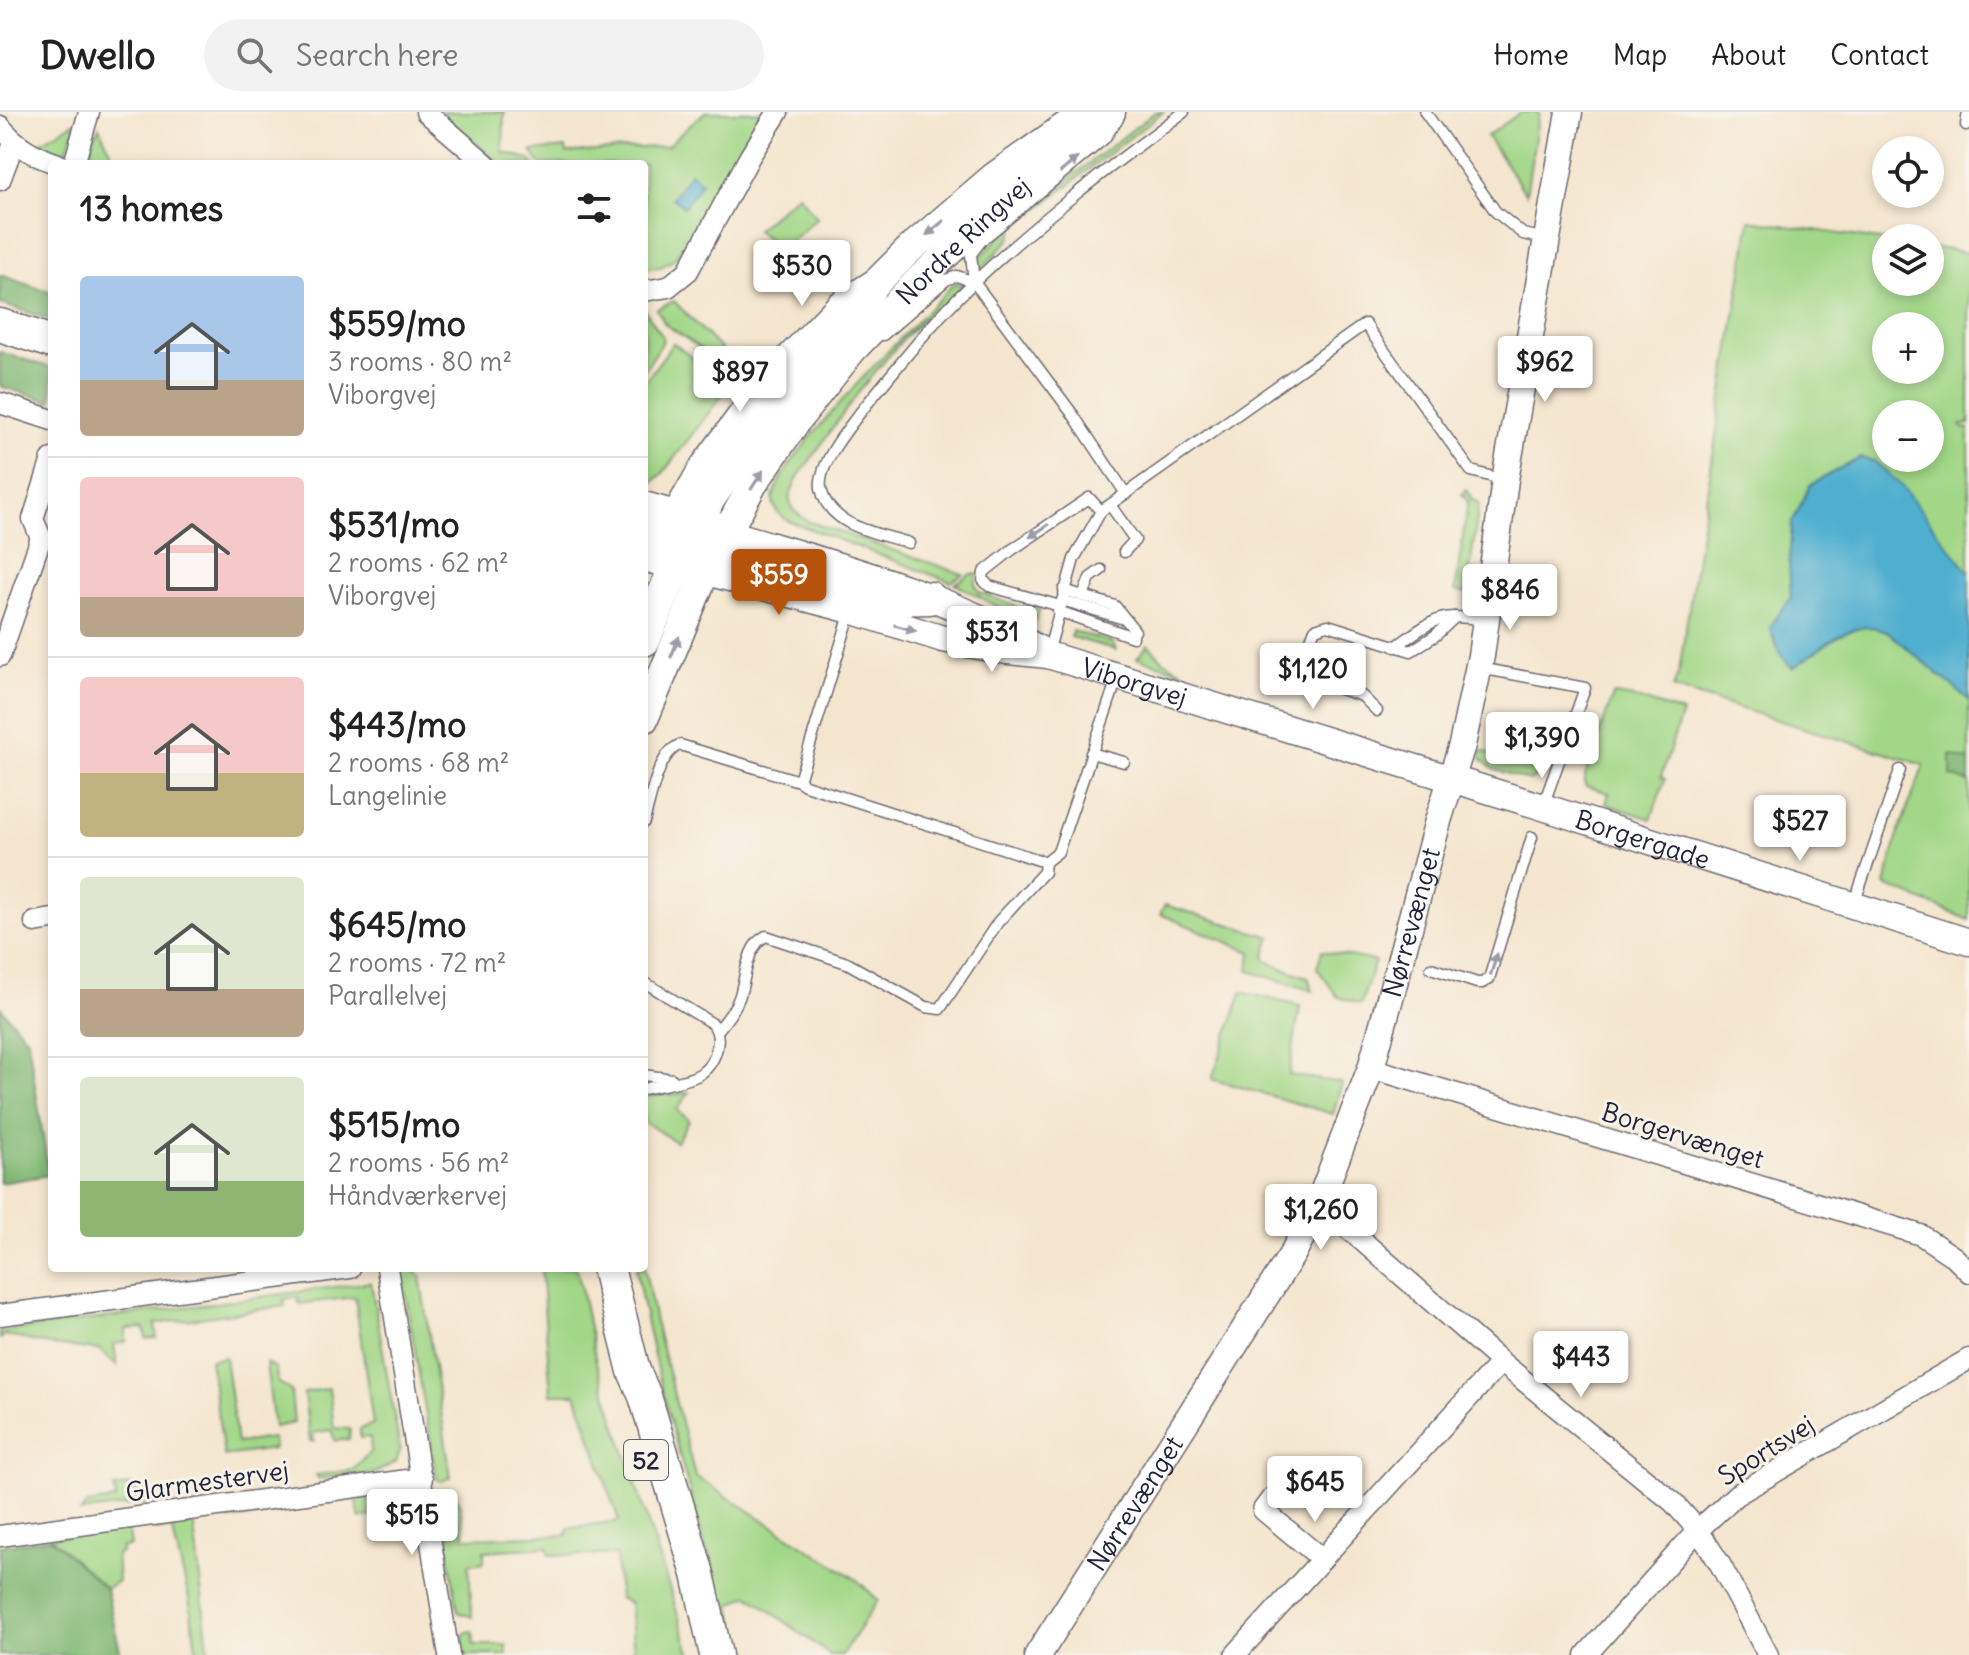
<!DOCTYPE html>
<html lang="en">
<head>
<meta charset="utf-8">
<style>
  :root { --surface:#fff; --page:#f2f2f2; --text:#222; --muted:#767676; --line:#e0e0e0; --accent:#b45309 }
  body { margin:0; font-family:Delius,sans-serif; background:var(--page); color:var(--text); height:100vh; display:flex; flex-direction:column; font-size:30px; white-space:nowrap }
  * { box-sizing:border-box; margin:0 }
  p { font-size:26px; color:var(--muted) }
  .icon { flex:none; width:44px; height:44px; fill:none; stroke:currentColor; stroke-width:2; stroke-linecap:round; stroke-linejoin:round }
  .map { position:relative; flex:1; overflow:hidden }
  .details { position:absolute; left:48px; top:48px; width:600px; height:1112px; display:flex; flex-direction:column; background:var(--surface); border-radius:8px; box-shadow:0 4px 12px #0003 }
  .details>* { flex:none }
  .tools { position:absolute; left:1872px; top:24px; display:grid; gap:16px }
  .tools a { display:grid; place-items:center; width:72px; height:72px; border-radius:50%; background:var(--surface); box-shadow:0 4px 12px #0003; font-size:40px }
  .price { position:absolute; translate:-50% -68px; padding:0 18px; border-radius:8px; background:#fff; color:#222; font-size:26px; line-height:52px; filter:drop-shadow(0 2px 4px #0008) }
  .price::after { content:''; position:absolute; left:50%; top:48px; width:24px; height:18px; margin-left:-12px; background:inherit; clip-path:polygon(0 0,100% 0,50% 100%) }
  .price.selected { background:var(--accent); color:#fff }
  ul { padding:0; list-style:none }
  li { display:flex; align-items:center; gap:24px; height:200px; padding:0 32px }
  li+li { border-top:2px solid var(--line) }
  li span { display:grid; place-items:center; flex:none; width:224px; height:160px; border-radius:8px; color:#555 }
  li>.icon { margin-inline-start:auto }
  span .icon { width:96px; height:96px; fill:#fffc; stroke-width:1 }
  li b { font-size:34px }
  h2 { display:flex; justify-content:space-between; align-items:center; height:96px; padding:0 32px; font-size:34px }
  header { display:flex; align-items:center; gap:48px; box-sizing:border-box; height:112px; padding:0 40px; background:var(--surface); border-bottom:2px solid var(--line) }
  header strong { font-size:38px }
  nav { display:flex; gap:44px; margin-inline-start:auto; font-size:28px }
  .search { width:560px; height:72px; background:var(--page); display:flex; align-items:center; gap:20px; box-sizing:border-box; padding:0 28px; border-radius:44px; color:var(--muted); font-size:30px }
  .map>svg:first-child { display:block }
  .green { fill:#a2d787; stroke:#627c61; stroke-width:2; fill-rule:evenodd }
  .forest { fill:#81b874; stroke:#526d58; stroke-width:2 }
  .water { fill:#50afcf; stroke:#396885; stroke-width:2 }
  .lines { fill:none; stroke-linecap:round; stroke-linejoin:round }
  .service-casing { stroke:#6c676e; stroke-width:13 }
  .minor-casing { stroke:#6c676e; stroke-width:23 }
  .tertiary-casing { stroke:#6c676e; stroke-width:29 }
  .secondary-casing { stroke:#6c676e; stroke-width:31 }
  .primary-casing { stroke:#6c676e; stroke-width:35 }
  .service { stroke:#fff; stroke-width:10 }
  .minor { stroke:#fff; stroke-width:20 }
  .tertiary { stroke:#fff; stroke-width:26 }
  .secondary { stroke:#fff; stroke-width:28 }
  .primary { stroke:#fff; stroke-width:32 }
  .oneway { fill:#9c9ca7 }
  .labels { text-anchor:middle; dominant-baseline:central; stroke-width:6; stroke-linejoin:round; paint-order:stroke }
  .shield { fill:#f7f3e8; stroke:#62616f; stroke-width:2 }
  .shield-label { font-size:24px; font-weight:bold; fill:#22223b }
  .street-label { font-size:26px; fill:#22223b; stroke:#f7f3e8 }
</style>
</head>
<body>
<header>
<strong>Dwello</strong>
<div class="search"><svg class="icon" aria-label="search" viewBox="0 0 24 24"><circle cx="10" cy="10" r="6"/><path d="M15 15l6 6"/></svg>Search here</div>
<nav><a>Home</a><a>Map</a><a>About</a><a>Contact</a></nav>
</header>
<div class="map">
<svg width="1969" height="1543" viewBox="0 0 1969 1543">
  <rect width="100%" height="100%" fill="#f7f3e8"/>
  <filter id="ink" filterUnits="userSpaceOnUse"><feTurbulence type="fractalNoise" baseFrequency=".0125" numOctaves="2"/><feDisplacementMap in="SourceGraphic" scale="16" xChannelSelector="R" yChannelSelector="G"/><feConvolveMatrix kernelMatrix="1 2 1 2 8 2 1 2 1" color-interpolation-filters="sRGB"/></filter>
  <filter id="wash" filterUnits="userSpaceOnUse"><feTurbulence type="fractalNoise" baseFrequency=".006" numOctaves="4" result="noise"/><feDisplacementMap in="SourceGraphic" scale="32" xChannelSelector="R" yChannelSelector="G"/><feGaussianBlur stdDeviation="1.8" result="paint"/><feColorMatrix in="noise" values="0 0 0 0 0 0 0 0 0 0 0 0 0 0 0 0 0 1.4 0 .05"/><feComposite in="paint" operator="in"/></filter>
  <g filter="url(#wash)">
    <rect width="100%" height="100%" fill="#f4e6ce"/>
    <g class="green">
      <path d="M440,0H504L503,40L528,47L534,52H500Z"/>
      <path d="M705,0H763L720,69L694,119L674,147L661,155L644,156V52H540L531,39L566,36L567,41L667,34Z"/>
      <path d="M1155,0H1163L1015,114L1010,127L978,160L976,151L979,146L998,127L1048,83Z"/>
      <path d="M1521,0H1539L1526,82L1487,24Z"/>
      <path d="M77,9L67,37L63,40L40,31Z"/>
      <path d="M99,15L117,52H95C87,39 92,28 99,15Z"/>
      <path d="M798,82L817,106L782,137L756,118Z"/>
      <path d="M1750,108L1886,129V170H1930V135L1969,141V312L1961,313L1964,317L1969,316V668L1951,663L1969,670V808L1885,773L1899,719L1924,653L1673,576L1679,560ZM1886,214H1930V258H1886ZM1886,302H1930V346H1886Z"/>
      <path d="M955,171L964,172L941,196L932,199L904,226L863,274L798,365L789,386L793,398L807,409L963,462L951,470L786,408C780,403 772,396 773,388C774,349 922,204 955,171Z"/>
      <path d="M674,189L739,256L736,261L665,212L657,197Z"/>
      <path d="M644,197L663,225L662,231L644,259Z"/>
      <path d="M673,231L729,274L663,361L652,371L644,370V271Z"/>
      <path d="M1467,378L1472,388L1479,391L1467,481L1455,479L1468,390L1462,382Z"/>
      <path d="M970,462H977L975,472L979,480L1020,496L1033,494L1040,497L1033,513L955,472Z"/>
      <path d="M1072,519L1113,531L1116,538L1071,525Z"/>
      <path d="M1148,533L1163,548L1184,560L1137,546Z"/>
      <path d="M1613,583L1636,586L1682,601L1661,665L1665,667L1651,707L1606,692L1609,681L1585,674V664Z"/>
      <path d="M1481,639L1489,641L1544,658L1530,669L1493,657L1481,647Z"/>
      <path d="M1165,793L1271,825L1264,846L1279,855L1308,865L1313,879L1249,859L1251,840L1160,802Z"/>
      <path d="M1322,839L1375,849L1361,892L1338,885L1317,856Z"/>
      <path d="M1242,880L1300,894L1289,963L1342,971L1333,1002L1212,967Z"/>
      <path d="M689,981L677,998L689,1008L676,1030L644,1010V985Z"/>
      <path d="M644,1151L655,1210L695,1364L856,1467L878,1488L842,1543H830L749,1483L731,1493L741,1543H737C701,1415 659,1288 636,1156H644Z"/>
      <path d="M401,1156H412L420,1164L451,1365L442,1369L437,1368Z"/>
      <path d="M541,1156H577L596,1250L691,1543H634L630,1491L619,1486L616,1443H550L548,1435L484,1439V1450L469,1452L472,1505L458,1500L441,1392L443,1388H459L465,1426L567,1423L568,1416L619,1409L576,1282H551Z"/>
      <path d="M371,1170L400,1338L396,1350L375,1361L319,1367L316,1363L353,1358L371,1339L370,1325L360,1326V1317L373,1312L355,1185L299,1192L298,1185L284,1187L285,1194L155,1212L157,1226L146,1227L144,1216L126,1217V1230L114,1232L117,1254L100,1238L50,1233L5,1223L0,1227V1220Z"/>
      <path d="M225,1245L237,1331L273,1326L274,1337L224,1344L210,1248Z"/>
      <path d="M266,1251L276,1256L277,1269L291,1279L294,1311L274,1315Z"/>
      <path d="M329,1276L334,1316L350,1317L349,1327L335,1329L331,1318L313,1321L314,1330L310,1329L304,1281Z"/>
      <path d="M133,1373L135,1381L145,1378L148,1391L81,1400L87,1392L116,1388L114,1376Z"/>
      <path d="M369,1384L372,1404L360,1407L356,1389Z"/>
      <path d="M279,1395L281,1400L229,1408L227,1402Z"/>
      <path d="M193,1407L209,1543H197L189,1486L172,1417L157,1418L160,1412Z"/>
      <path d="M125,1416L129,1420L131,1434L121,1436L122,1440L116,1442L118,1469L106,1477L50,1426Z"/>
      <path d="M473,1519L474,1533H506L507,1543H465L463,1524L467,1520Z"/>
    </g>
    <g class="forest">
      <path d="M0,163L52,181V208L0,192Z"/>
      <path d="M0,240L52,256V290L0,274Z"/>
      <path d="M1951,643L1969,649V670L1951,664Z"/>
      <path d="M0,895L28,928L49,1063L0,1071Z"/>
      <path d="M50,1426L106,1477L121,1543H0V1434Z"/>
    </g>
    <g class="water">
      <path d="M690,61L702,70L684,95L672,86Z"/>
      <path d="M1860,346L1874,349L1900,372L1969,460V588L1888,520C1855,502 1820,538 1793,556C1779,545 1775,530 1770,515L1791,485L1789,451L1792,411L1810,373Z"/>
    </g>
  </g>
  <g filter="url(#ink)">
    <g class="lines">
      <g class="service-casing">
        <g id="service">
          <path d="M1425,0L1496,100L1523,122L1546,127"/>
          <path d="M1966,13L1968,0"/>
          <path d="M974,170L971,142L982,128L1104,27L1118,7"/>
          <path d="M883,223L946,168L957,164L974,170L1074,304L1126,382"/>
          <path d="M1110,393L1135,428L1124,440"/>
          <path d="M909,431C878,421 828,415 821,376C817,351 856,306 871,287C902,250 932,210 967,177C1034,112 1109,55 1184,0"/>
          <path d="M1064,478L1115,494L1135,519"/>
          <path d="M1083,484L1090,466L1101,458"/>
          <path d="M1062,488L1124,507"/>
          <path d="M1060,494L989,474L983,468L984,460L1013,437L1089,386L1101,399"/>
          <path d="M1058,499L1133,525"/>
          <path d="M1395,535C1413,523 1433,504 1455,505"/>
          <path d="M1048,541L1074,447L1101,399L1365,212L1471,359L1504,368"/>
          <path d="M1480,556L1585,576L1543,694"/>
          <path d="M1377,599L1362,584L1310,567L1302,558L1301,552L1315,517L1328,513L1411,539L1436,523L1455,505L1485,507"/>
          <path d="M1091,641L1124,650"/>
          <path d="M799,669L851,499"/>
          <path d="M644,710C650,689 658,640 680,633L799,669L805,673L1045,750"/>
          <path d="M1854,792L1900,658"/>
          <path d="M1431,856L1477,871H1482L1489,867L1532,725"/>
          <path d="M644,870L713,912C725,929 713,958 694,965C679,971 660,973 644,977"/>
          <path d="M718,918C726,908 734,899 739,886C746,867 746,833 766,824L847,851L926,895L940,897L998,810L1044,760L1045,750L1058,740L1117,567"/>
          <path d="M644,963L672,967"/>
        </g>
      </g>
      <g class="minor-casing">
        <g id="minor">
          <path d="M426,0L486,52"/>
          <path d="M0,14C16,34 34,44 58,52"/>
          <path d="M74,52L89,0"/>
          <path d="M0,68L14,31"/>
          <path d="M644,179L668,175L688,159L750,44L778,0"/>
          <path d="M0,291L52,308"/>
          <path d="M0,544L41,426L33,407L52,347"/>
          <path d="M35,810L52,807"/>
          <path d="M1371,956L1921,1123L1954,1145L1969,1160"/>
          <path d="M1319,1091L1501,1250L1673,1390L1698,1418L1720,1452L1768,1543"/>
          <path d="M387,1156L449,1543"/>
          <path d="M0,1203L350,1156"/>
          <path d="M1272,1386L1263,1398L1322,1447"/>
          <path d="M0,1424L422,1366"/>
          <path d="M1235,1543L1501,1250"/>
          <path d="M1586,1543L1698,1418L1736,1383L1969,1247"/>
        </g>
      </g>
      <g class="tertiary-casing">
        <g id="tertiary">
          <path d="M726,420C834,453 944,480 1042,539"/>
          <path d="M700,430L709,392L730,361L807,256L853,205L877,171"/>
          <path id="s1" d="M684,454L851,498L943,527L999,538L1048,543L1543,695L1969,830"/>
          <path id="s2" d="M1038,1543L1293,1141L1319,1091L1371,956L1438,709L1462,633L1481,544L1505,368L1569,0"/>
        </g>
      </g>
      <g class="secondary-casing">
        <g id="secondary">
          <path d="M675,405L704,355L766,271L840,194L877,170L910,137L994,65L1086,0"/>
          <path d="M644,418L675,427L702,425"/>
          <path id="s3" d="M644,607L705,460L753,372L797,308L852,238L918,169L997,94L1111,0"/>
        </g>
      </g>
      <g class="primary-casing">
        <g id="primary">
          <path d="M0,213L52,230"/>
          <path d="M644,396L726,420"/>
          <path d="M644,442L655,446L673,440L716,439L877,487L930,486"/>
          <path d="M644,528L682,439L683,421L675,405"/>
          <path d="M608,1156L634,1259L645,1284L698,1462L716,1543"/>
        </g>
      </g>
      <use href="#service" class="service"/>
      <use href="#minor" class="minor"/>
      <use href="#tertiary" class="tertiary"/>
      <use href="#secondary" class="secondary"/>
      <use href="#primary" class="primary"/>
    </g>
    <defs><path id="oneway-solid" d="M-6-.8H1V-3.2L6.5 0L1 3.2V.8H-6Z" transform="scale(2)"/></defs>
    <g class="oneway">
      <use href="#oneway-solid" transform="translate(1069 53) rotate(-40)"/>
      <use href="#oneway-solid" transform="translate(935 116) rotate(140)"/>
      <use href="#oneway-solid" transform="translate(757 368) rotate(-57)"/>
      <use href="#oneway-solid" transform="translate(1039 419) rotate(146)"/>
      <use href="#oneway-solid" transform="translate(905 516) rotate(16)"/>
      <use href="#oneway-solid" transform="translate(675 535) rotate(-68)"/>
      <use href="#oneway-solid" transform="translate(1494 852) rotate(-72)"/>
    </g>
  </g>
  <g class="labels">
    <rect class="shield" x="624" y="1328" width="44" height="40" rx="6"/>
    <g class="shield-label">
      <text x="646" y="1348">52</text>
    </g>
    <g class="street-label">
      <text stroke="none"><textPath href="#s3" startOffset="582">Nordre Ringvej</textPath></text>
      <text stroke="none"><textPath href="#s1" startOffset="466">Viborgvej</textPath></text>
      <text stroke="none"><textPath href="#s1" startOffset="998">Borgergade</textPath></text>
      <text stroke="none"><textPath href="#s2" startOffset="828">Nørrevænget</textPath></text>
      <text transform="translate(1683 1023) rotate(17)">Borgervænget</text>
      <text transform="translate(1766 1338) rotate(-32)">Sportsvej</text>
      <text transform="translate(207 1369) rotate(-8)">Glarmestervej</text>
      <text stroke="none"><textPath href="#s2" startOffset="180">Nørrevænget</textPath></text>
    </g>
  </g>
</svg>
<div class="tools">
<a><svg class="icon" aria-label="locate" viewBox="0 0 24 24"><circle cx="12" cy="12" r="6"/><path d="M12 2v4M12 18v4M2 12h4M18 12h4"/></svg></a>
<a><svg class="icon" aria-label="layers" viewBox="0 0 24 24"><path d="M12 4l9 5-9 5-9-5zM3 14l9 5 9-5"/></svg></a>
<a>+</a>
<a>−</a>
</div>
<b class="price" style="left:802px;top:196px">$530</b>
<b class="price" style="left:1545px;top:292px">$962</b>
<b class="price" style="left:740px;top:302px">$897</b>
<b class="price selected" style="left:779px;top:505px">$559</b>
<b class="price" style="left:1510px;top:520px">$846</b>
<b class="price" style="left:992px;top:562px">$531</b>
<b class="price" style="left:1313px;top:599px">$1,120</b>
<b class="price" style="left:1542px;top:668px">$1,390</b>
<b class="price" style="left:1800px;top:751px">$527</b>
<b class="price" style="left:1321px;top:1140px">$1,260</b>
<b class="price" style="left:1581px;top:1287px">$443</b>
<b class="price" style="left:1315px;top:1412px">$645</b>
<b class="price" style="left:412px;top:1445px">$515</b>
<section class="details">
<h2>13 homes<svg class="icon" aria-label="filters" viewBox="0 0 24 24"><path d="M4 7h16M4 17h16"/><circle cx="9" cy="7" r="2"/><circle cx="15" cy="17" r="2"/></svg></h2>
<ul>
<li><span style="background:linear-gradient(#a9c7e8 65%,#b9a48a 0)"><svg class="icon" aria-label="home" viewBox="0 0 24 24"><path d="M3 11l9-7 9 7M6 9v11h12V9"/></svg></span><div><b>$559/mo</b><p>3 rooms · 80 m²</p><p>Viborgvej</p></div></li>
<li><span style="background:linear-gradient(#f6c9c9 75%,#b9a48a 0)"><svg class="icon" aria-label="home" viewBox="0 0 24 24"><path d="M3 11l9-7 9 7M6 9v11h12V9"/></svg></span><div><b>$531/mo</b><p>2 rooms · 62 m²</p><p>Viborgvej</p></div></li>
<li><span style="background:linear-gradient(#f6c9c9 60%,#c2b280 0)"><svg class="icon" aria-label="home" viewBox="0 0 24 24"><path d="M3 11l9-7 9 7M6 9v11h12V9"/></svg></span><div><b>$443/mo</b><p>2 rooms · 68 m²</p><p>Langelinie</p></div></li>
<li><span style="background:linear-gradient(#dfe7d0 70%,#b9a48a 0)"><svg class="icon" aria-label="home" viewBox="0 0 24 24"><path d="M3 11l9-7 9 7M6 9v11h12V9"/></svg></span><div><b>$645/mo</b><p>2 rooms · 72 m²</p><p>Parallelvej</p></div></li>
<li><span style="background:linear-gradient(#dfe7d0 65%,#8fb573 0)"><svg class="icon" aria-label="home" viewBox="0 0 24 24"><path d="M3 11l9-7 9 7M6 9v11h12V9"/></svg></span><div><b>$515/mo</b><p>2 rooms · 56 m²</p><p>Håndværkervej</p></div></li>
</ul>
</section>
</div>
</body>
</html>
